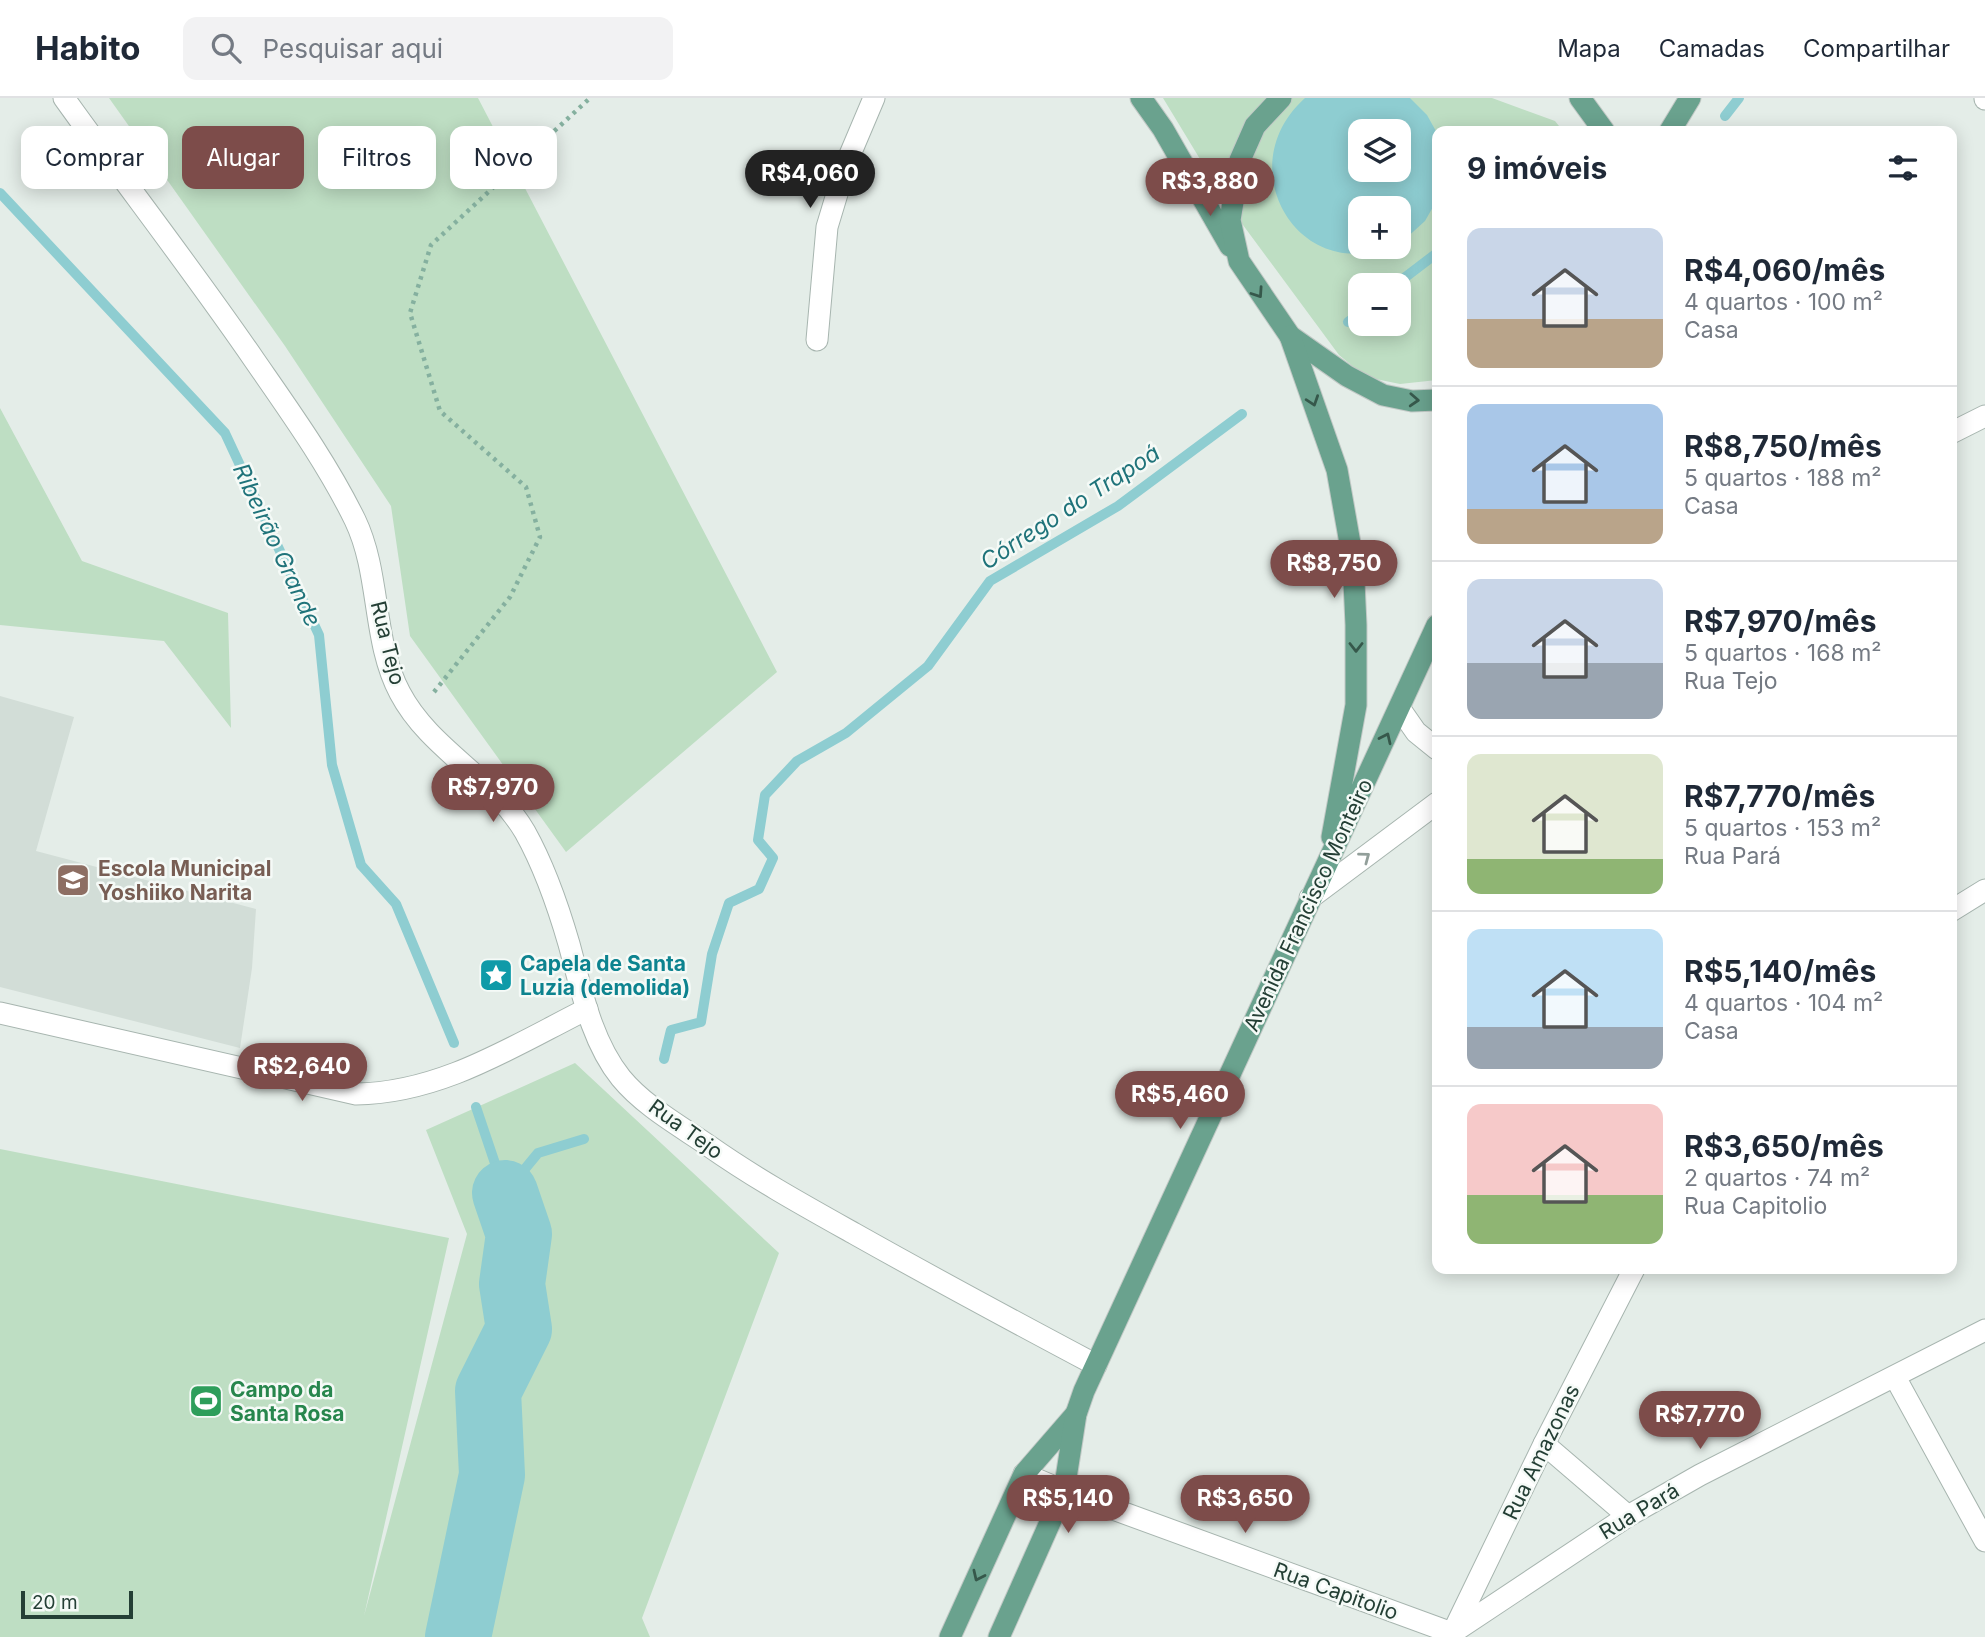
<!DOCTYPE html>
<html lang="pt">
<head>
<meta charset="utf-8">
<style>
  :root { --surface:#fff; --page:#f2f2f3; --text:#1f2937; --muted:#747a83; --line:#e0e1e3; --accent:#7d4c4a }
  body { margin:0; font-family:Inter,sans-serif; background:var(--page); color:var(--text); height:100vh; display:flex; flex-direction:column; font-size:26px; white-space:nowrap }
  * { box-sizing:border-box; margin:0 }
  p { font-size:23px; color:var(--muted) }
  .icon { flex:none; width:38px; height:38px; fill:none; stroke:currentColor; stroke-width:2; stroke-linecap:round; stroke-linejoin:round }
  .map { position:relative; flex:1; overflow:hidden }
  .details { position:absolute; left:1432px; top:28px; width:525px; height:1148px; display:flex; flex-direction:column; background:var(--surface); border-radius:14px; box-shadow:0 4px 18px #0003 }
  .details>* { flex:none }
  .banner { position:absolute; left:21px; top:28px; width:665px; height:63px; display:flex; gap:14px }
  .controls { position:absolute; left:1348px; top:21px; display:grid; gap:14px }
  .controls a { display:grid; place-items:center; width:63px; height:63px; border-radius:14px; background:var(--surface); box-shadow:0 4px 18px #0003; font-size:35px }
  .scale { position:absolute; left:21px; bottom:18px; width:112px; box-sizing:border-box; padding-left:7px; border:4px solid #243f35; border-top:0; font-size:19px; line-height:24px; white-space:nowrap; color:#243f35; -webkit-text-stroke:5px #f5faf7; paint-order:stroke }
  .price { position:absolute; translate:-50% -60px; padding:0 16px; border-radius:24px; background:var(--accent); color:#fff; font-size:23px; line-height:46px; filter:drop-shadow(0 2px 4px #0008) }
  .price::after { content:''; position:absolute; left:50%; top:42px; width:21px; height:16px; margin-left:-10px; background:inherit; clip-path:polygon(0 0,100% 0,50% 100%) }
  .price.selected { background:#222; color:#fff }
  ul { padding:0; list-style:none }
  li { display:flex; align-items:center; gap:21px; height:175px; padding:0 35px }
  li+li { border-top:2px solid var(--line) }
  li span { display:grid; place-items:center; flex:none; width:196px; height:140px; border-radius:14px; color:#555 }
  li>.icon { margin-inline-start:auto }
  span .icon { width:84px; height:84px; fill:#fffc; stroke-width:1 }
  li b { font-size:30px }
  h2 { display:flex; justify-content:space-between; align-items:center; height:84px; padding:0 35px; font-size:30px }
  .tag { padding:0 24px; border-radius:14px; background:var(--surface); box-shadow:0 4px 18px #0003; font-size:24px; line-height:63px }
  .tag.selected { background:var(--accent); color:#fff }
  header { display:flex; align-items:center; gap:42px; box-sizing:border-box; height:98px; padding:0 35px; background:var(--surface); border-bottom:2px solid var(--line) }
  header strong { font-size:33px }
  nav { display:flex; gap:38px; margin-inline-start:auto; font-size:24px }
  .search { width:490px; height:63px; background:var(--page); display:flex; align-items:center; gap:18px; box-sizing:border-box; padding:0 24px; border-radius:14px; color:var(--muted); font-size:26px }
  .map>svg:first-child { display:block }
  .built { fill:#d2ddd7 }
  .green { fill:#bedec3; fill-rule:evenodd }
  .water { fill:#8ecdd1; fill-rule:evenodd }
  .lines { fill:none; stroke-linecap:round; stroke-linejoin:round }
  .stream { stroke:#8ecdd1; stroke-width:10 }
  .river { stroke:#8ecdd1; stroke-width:66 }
  .minor-casing { stroke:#a7b5af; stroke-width:23 }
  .major-casing { stroke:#c2c9c6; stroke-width:23 }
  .path { stroke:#85b09f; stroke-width:4.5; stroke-dasharray:3.5 5; stroke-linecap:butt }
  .minor { stroke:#fff; stroke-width:21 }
  .major { stroke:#6aa28e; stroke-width:21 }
  .oneway { stroke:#36584b }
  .oneway2 { stroke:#929f9a }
  .labels { text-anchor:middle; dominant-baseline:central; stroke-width:5; stroke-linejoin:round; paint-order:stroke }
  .street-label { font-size:21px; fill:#243f35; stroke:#f5faf7 }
  .education-label { font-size:21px; font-weight:bold; fill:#785e54; stroke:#f5faf7; text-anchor:start }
  .culture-label { font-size:21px; font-weight:bold; fill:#0d838f; stroke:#f5faf7; text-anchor:start }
  .leisure-label { font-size:21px; font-weight:bold; fill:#27864d; stroke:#f5faf7; text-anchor:start }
  .water-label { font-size:23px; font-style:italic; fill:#1f737a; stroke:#f5faf7 }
</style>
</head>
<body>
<header>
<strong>Habito</strong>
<div class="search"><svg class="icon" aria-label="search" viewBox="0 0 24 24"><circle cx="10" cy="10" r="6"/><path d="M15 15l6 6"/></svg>Pesquisar aqui</div>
<nav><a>Mapa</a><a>Camadas</a><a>Compartilhar</a></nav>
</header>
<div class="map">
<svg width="1985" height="1539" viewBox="0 0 1985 1539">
  <rect width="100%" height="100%" fill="#e4ede8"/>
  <path class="built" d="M0,598L74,619L36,753L256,811L252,870L240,950L0,889Z"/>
  <g class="green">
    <path d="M109,0H478L777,574L566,754L410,538L391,408L285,248Z"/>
    <path d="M1163,0H1492L1555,23L1563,33H1437V282L1400,286L1366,279L1339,257L1226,104ZM1360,33H1398V72H1360ZM1360,110H1398V149H1360ZM1360,187H1398V226H1360Z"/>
    <path d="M0,310L82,463L228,515L231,630L164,543L0,527Z"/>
    <path d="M575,965L779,1155L642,1520L650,1539H0V1051L449,1140L364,1518L467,1136L426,1032Z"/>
  </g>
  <path class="water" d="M1305,0H1410L1427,17L1437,35V102L1425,123L1403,143L1398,145V110H1360V149H1388C1297,185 1229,68 1305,0ZM1360,33H1398V72H1360Z"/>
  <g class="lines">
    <g class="stream">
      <path d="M1725,18L1739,0"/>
      <path d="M0,95L225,335L319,537L332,667L361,767L396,806L454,945"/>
      <path d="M1395,187L1437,155"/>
      <path d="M1348,224L1360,215"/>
      <path d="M664,961L671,932L701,924L712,856L729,805L759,791L773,760L758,742L765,697L797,663L846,635L928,568L990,483L1118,408L1242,316"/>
      <path d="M476,1009L505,1095"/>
      <path d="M505,1095L538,1055L584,1041"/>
      <path d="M455,1539L460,1532"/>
    </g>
    <path class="river" d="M458,1539L492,1377L488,1293L519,1231L512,1186L519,1136L505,1095"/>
    <g class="minor-casing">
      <g id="minor">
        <path d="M64,0C127,88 194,174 255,263C291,315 327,365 355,422C381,476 372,543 400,595C430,652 493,679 525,734C544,768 558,808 569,846C581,890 591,943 621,980C644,1008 680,1028 709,1048C756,1081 805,1108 855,1136C935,1181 1015,1224 1096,1267"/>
        <path d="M1985,0V1"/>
        <path d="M817,242L827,129L846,66L874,0"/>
        <path d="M1951,335L1985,318"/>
        <path d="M1400,611L1416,634L1437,651"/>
        <path d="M1310,800L1437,705"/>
        <path d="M1951,813L1985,792"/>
        <path d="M0,915L356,996C441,995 513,948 587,911"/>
        <path d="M1895,1279L1985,1443"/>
        <path d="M1544,1346L1628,1418"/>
        <path d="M1024,1376L1064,1393L1452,1535L1628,1418L1700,1377L1985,1232"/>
        <path d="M1453,1534L1544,1346L1634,1171"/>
      </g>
    </g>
    <g class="major-casing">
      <g id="major">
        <path d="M1141,0L1163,31L1230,148"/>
        <path d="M1281,0L1255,28L1240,62L1230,122L1239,163L1290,238L1347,278L1383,297L1412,303L1437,302"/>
        <path d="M1580,0L1604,33"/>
        <path d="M1670,33L1690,0"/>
        <path d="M1290,238L1337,372L1353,462L1356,527V607L1332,739"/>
        <path d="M950,1539L1024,1376L1076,1316"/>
        <path d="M999,1539L1064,1393L1076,1316L1084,1293L1437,527"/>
      </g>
    </g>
    <path class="path" d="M434,594L510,499L540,439L526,389L440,313L410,215L431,147L590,0"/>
    <use href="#minor" class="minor"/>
    <use href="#major" class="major"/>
  </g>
  <defs><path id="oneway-chevron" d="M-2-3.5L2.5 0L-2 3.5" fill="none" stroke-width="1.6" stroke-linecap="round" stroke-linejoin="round" transform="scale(1.75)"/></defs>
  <g class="oneway">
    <use href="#oneway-chevron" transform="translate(1258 195) rotate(56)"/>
    <use href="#oneway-chevron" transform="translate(1414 302) rotate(3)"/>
    <use href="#oneway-chevron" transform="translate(1313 303) rotate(71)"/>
    <use href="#oneway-chevron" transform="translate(1356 549) rotate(90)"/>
    <use href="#oneway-chevron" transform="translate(1386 640) rotate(-65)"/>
    <use href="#oneway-chevron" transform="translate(978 1478) rotate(115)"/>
  </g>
  <use class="oneway2" href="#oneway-chevron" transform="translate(1365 759) rotate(-37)"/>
  <defs>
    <g id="school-square" transform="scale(1.75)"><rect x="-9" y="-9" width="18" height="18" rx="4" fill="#8d6e63" stroke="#f5faf7"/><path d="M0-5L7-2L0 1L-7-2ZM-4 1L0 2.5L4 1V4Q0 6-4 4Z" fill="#fff"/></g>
    <g id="sight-square" transform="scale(1.75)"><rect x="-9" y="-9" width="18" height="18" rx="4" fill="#0f9aa8" stroke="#f5faf7"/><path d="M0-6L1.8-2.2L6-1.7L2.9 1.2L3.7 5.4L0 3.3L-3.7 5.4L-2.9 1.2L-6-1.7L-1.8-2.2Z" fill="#fff"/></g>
    <g id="stadium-square" transform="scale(1.75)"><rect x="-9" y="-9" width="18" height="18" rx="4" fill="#2e9e5b" stroke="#f5faf7"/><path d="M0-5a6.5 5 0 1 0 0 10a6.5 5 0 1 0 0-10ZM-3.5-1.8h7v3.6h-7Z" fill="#fff"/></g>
  </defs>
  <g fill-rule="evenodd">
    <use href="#school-square" x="73" y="782"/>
    <use href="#sight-square" x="496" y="877"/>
    <use href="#stadium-square" x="206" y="1303"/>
  </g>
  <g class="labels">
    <g class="street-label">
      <text transform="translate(388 545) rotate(76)">Rua Tejo</text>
      <text transform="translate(1308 807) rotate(-65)">Avenida Francisco Monteiro</text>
      <text transform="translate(686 1031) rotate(36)">Rua Tejo</text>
      <text transform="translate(1541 1354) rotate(-64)">Rua Amazonas</text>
      <text transform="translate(1639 1413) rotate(-31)">Rua Pará</text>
      <text transform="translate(1336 1493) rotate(20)">Rua Capitolio</text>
    </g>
    <g class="education-label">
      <text x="98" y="770">Escola Municipal<tspan x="98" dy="24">Yoshiiko Narita</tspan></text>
    </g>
    <g class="culture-label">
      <text x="520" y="865">Capela de Santa<tspan x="520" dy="24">Luzia (demolida)</tspan></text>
    </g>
    <g class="leisure-label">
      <text x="230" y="1291">Campo da<tspan x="230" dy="24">Santa Rosa</tspan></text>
    </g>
    <g class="water-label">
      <text transform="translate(1070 409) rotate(-33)">Córrego do Trapoá</text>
      <text transform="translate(277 447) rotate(65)">Ribeirão Grande</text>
    </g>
  </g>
</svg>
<div class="controls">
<a><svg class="icon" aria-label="layers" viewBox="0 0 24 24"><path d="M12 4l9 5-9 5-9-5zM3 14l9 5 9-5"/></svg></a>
<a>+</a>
<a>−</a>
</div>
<div class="scale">20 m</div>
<b class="price selected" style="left:810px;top:112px">R$4,060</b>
<b class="price" style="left:1210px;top:120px">R$3,880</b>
<b class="price" style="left:1334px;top:502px">R$8,750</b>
<b class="price" style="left:493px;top:726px">R$7,970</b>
<b class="price" style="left:302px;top:1005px">R$2,640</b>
<b class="price" style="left:1180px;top:1033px">R$5,460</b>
<b class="price" style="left:1700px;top:1353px">R$7,770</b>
<b class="price" style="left:1068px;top:1437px">R$5,140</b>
<b class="price" style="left:1245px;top:1437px">R$3,650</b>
<div class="banner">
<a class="tag">Comprar</a>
<a class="tag selected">Alugar</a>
<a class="tag">Filtros</a>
<a class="tag">Novo</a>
</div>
<section class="details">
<h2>9 imóveis<svg class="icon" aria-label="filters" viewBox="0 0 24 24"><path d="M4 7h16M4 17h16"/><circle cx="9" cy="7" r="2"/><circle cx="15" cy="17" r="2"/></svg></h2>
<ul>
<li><span style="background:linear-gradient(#c9d6e8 65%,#b9a48a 0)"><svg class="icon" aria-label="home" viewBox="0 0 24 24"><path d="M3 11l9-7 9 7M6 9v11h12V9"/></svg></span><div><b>R$4,060/mês</b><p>4 quartos · 100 m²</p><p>Casa</p></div></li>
<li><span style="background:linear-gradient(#a9c7e8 75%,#b9a48a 0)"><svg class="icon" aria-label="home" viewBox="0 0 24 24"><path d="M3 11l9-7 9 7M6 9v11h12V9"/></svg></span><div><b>R$8,750/mês</b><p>5 quartos · 188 m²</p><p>Casa</p></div></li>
<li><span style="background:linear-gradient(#c9d6e8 60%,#9aa5b1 0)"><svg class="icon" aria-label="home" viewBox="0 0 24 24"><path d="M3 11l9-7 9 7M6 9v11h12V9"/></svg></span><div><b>R$7,970/mês</b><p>5 quartos · 168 m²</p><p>Rua Tejo</p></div></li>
<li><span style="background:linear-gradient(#dfe7d0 75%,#8fb573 0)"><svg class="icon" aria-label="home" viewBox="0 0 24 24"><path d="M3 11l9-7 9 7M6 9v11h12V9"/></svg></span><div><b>R$7,770/mês</b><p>5 quartos · 153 m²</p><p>Rua Pará</p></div></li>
<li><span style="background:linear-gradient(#bfe0f5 70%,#9aa5b1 0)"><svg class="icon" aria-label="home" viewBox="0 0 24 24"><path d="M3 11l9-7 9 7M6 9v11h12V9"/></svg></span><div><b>R$5,140/mês</b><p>4 quartos · 104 m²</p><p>Casa</p></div></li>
<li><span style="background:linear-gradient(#f6c9c9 65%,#8fb573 0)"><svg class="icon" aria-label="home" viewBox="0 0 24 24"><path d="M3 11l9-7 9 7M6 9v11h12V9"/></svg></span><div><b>R$3,650/mês</b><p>2 quartos · 74 m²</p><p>Rua Capitolio</p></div></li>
</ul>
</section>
</div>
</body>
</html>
